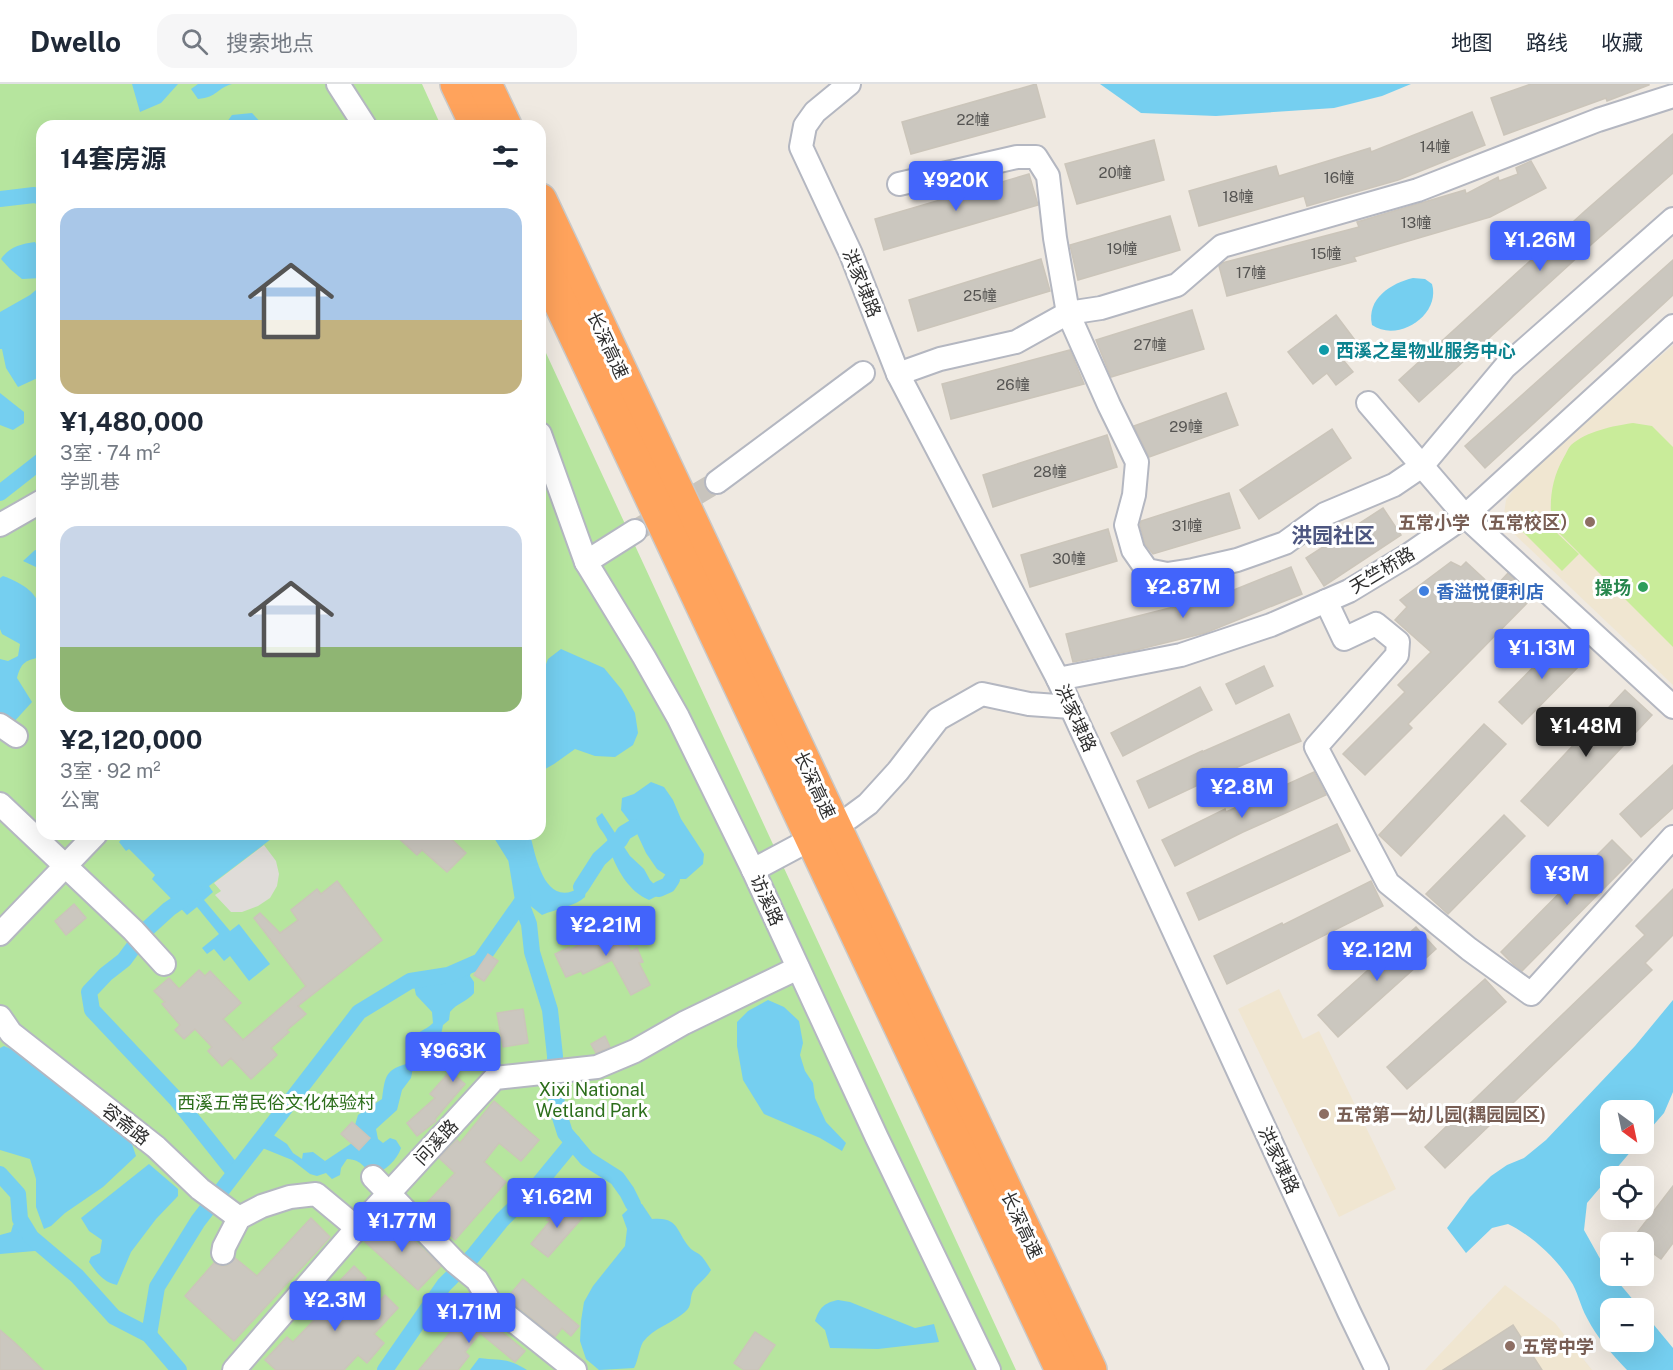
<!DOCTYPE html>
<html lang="zh">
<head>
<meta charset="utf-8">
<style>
  :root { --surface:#fff; --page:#f6f6f7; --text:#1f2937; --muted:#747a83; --line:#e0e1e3; --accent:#4264fb }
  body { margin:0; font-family:"Public Sans","Noto Sans SC",sans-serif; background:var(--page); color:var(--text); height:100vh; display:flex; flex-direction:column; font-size:22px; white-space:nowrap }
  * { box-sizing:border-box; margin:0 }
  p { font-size:20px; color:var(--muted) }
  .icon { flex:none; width:33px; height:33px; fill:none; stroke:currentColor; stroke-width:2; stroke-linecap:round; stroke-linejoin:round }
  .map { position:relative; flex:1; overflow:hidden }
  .drawer { position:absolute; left:36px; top:36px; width:510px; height:720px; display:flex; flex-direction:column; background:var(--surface); border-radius:18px; box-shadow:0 6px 24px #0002 }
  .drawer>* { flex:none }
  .needle { width:39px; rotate:147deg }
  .controls { position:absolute; left:1600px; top:1016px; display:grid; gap:12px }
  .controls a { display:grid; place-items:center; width:54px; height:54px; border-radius:12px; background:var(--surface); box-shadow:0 6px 24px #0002; font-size:30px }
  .price { position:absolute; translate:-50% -51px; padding:0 14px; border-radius:6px; background:var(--accent); color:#fff; font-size:20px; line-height:39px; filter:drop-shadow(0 2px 3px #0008) }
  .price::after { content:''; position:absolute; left:50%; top:36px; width:18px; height:14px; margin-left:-9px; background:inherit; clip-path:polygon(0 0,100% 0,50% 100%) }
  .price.current { background:#222; color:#fff }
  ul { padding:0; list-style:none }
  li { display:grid; align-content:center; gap:12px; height:318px; padding:0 24px }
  li span { display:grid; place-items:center; height:186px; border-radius:18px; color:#555 }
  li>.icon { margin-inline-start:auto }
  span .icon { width:108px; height:108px; fill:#fffc; stroke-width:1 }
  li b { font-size:26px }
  h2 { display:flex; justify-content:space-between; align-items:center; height:72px; padding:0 24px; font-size:26px }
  header { display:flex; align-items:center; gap:36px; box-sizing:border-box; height:84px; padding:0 30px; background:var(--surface); border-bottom:2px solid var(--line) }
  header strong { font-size:28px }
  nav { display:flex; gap:33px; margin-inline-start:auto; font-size:21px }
  .search { width:420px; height:54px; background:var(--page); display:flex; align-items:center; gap:15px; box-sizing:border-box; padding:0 21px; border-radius:18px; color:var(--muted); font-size:22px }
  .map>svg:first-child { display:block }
  .education { fill:#f0e6d1 }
  .green { fill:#b6e59e }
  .pitch { fill:#c9ec9a }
  .plaza { fill:#dfdcd8 }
  .water { fill:#75cff0 }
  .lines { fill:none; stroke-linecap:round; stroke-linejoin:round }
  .canal { stroke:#75cff0; stroke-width:16 }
  .building { fill:#cbc7bf; stroke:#cbc5ba; stroke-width:1.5 }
  .minor-tunnel { stroke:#c8c4bd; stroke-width:22; stroke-dasharray:22 11; stroke-linecap:butt }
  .minor-casing { stroke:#b4b7c1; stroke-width:26 }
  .highway-casing { stroke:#c9c9c9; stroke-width:36 }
  .minor { stroke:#fff; stroke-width:22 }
  .highway { stroke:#ffa35c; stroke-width:33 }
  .culture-dot { fill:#0f9aa8; stroke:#fff; stroke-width:2 }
  .education-dot { fill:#8d6e63; stroke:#fff; stroke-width:2 }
  .leisure-dot { fill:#2e9e5b; stroke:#fff; stroke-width:2 }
  .shop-dot { fill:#3f7fe0; stroke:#fff; stroke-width:2 }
  .labels { text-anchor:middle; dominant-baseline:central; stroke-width:6; stroke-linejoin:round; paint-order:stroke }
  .number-label { font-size:15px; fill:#555452 }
  .street-label { font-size:18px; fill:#2e2e2e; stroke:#fff }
  .culture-label { font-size:18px; font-weight:bold; fill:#0d838f; stroke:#fff; text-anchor:start }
  .education-label { font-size:18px; font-weight:bold; fill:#785e54; stroke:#fff; text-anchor:start }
  .leisure-label { font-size:18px; font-weight:bold; fill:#27864d; stroke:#fff; text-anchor:end }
  .shop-label { font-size:18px; font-weight:bold; fill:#366cbe; stroke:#fff; text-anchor:start }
  .park-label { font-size:18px; fill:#2c6e1b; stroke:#fff }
  .quarter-label { font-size:21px; font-weight:bold; fill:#4d5680; stroke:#fff }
</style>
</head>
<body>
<header>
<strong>Dwello</strong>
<div class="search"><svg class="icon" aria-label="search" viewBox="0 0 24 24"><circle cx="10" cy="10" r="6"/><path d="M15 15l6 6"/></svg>搜索地点</div>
<nav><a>地图</a><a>路线</a><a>收藏</a></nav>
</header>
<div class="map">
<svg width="1673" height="1286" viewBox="0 0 1673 1286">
  <rect width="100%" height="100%" fill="#efe9e1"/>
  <g class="education">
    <path d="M1673,261V601L1509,445L1504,430L1506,416L1520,397Z"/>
    <path d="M1279,905L1303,955L1319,947L1396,1105L1339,1133L1238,925Z"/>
    <path d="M1505,1201L1555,1239L1592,1286H1425Z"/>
  </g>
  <path class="green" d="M0,0H422L441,42H42V750H540V256L1016,1286H0Z"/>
  <g class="pitch">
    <path d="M1633,339L1652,342L1673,363V563L1552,442C1549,417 1551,396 1564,373C1566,370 1568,364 1571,361C1587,347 1613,342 1633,339Z"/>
    <path d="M1533,426L1579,470L1562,487L1517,442Z"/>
  </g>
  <path class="plaza" d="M264,761L276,777L279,790L277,802L270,814L258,822L242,828H231L215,811L221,807L214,799Z"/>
  <g class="water">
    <path d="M132,0H178L161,19L140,28Z"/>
    <path d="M198,0H232C217,4 218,13 198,15L191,5Z"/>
    <path d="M1100,0H1411L1382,12L1334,24L1216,32L1141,29Z"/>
    <path d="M252,29L264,42H224L232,31Z"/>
    <path d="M35,158L42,172V194L22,195L10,185L1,175C9,163 21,160 35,158Z"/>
    <path d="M1413,194L1425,195L1432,200C1441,231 1398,259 1372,241C1366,215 1391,199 1413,194Z"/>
    <path d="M42,201V292L18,303L6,284L2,265H0V228L30,211Z"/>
    <path d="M0,309L24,328V339L13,346L0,341Z"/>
    <path d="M35,466L42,468V489L38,484L23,477Z"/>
    <path d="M3,492C50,509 42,531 42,573C26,576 21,578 17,594L32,618L12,640L0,637V575L8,577L18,572L20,560L2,550L0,545V494Z"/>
    <path d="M561,565L604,584L622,606L635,629L638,649L633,661L615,673L595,672L575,665L554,680L540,688V596L548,575Z"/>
    <path d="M651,698L664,703L673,716L681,735L704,770L703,780L686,795H672L657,785L646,769L634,743L621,726L622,714L634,710Z"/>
    <path d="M602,729L630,772L644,785L650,796L663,809L649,816C630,808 618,788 611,769C609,764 609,759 607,755C602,745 598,745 596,734Z"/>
    <path d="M121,750H273L275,752L209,802L213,808L204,816L230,847L239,840L270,880L249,897L230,872L224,877L214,865L207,870L202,864L219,850L197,823L187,831L152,795L155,791L129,765L126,767L119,758L124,752Z"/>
    <path d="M501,750H530C536,774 545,826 581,803L586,806L585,813C576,822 556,825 542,831L523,816L516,774Z"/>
    <path d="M473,880L470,892L474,898V909C468,917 457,919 450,928L449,936L443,941L437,972H432L426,969L413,984L411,994L402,1006L397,1026L376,1045L378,1055L383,1059L390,1054L396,1056L401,1064C397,1076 386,1086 375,1090C362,1085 364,1076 347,1075L341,1084L340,1091L332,1095L326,1089L317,1092L310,1090L292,1076L255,1061L266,1046L287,1060L293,1069L302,1075L303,1069L313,1068L325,1077L352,1059L359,1066L370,1054L355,1041L358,1031L382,1015C385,995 384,986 406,980L409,973L408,957C415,948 425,947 433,939L432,928L416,911L413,897L448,891Z"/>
    <path d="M768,916L784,923L799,937L803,959L800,971L805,987L813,999L815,1014L826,1038L846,1059L842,1067L820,1054L764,1030L743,996L737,962V938L748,927Z"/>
    <path d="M1673,916V1008L1664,1029L1644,1052V1026H1611V1059H1638L1587,1119L1584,1146L1603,1180L1640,1224H1611V1257H1644V1229L1673,1264V1286H1627C1612,1270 1597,1254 1587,1234C1580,1222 1578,1207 1570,1196C1556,1174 1531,1151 1508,1140L1492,1144L1466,1169L1447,1144L1470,1113L1491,1092L1507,1081L1524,1074L1546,1056L1635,962Z"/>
    <path d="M4,962L29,973L97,1026L115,1046L132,1060L136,1072L103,1103L65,1129L51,1142L44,1145L36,1123V1095L30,1075L0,1066V964Z"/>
    <path d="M149,1080L178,1105V1112L156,1135L131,1168L117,1201C103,1198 97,1189 89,1178L91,1173L100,1169L102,1156L89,1147L81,1134Z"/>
    <path d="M636,1118L642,1120L652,1135C680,1132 676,1149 691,1165C693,1167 696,1168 699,1170C704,1174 707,1180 711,1186C706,1195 697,1200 693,1207C689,1215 693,1221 685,1228C673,1239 653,1244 643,1258C639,1265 638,1277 634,1284L599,1286L586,1275L580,1257L581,1237L584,1218L593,1202L625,1162L627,1145L622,1131Z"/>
    <path d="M20,1135L31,1153L46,1166L0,1170V1151L11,1148L13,1141Z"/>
    <path d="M838,1216L850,1218L915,1244L934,1240L939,1258L878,1265L830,1264L825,1246L815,1237C820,1223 824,1219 838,1216Z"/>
    <path d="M479,1274C500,1277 507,1273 527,1286H470Z"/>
  </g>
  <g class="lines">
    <g class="canal">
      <path d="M0,115L34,111L42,113"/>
      <path d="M0,409L42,376"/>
      <path d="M581,803L599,775L620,756L624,749L634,743"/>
      <path d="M659,805L668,801L672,795"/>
      <path d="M195,807L169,825L147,845L124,876L106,890L89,908L92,926L176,1015L234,1088"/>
      <path d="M521,819L529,840L532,868L550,926L555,972V1006L558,1027L565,1049L587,1075L617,1094L627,1108L633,1120"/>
      <path d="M0,1090L18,1110L20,1135L31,1153L77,1192L114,1233L149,1251L179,1286"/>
      <path d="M149,1251L157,1203L198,1137L359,928L410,897L448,891L480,877L523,816L516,774L501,750"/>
      <path d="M385,1286L444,1201L473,1172L502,1136L536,1103L573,1058"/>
    </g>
  </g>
  <g class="building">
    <path d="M1036,0L1045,33L911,70L902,38Z"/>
    <path d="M1531,0H1649V1L1607,17L1606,14L1504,51L1491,14Z"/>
    <path d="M1472,28L1485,61L1398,96L1307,122L1304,112L1199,142L1189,107L1276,82L1279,92L1370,64L1371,68Z"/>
    <path d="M1673,50V89L1593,159L1419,318L1399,296L1585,127Z"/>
    <path d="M1154,56L1164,96L1077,120L1065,80Z"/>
    <path d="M1531,77L1546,104L1490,133L1354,173L1356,177L1227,212L1219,182L1222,179L1359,143L1357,138L1465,106L1466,110L1498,93L1499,97L1518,90L1516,84Z"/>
    <path d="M1029,90L1038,121L884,166L875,135Z"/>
    <path d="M1170,132L1180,166L1078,196L1070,161Z"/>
    <path d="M1041,175L1050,207L918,247L909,216Z"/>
    <path d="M1673,176V211L1485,384L1465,362Z"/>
    <path d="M1192,226L1204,265L1111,293L1096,256Z"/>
    <path d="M1336,231L1361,264L1344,277L1353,288L1336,301L1327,289L1313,300L1288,268Z"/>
    <path d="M1070,266L1084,300L951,335L942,300Z"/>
    <path d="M1226,309L1238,341L1149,373L1134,342Z"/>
    <path d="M1332,345L1351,374L1259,435L1240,406Z"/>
    <path d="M1107,351L1117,383L993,423L983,391Z"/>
    <path d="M1229,409L1240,444L1153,470L1145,460L1140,441L1141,437Z"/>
    <path d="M1383,424L1401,451L1324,502L1306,474Z"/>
    <path d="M1108,445L1117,477L1030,503L1021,471Z"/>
    <path d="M1451,478L1461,483L1466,478L1494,504L1508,489L1533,513L1408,640L1412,644L1365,691L1343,670L1405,608L1398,601L1431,568L1395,536L1407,523L1400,516Z"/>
    <path d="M1291,483L1302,510L1205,549L1136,566L1073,578L1066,550L1198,517L1199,520Z"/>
    <path d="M1563,553L1586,575L1522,640L1499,618Z"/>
    <path d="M1264,582L1273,602L1236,620L1226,600Z"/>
    <path d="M1200,603L1212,626L1123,672L1111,649Z"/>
    <path d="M1625,606L1652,631L1548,742L1521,717Z"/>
    <path d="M1289,630L1301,657L1228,687L1149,724L1137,697L1202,667V668Z"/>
    <path d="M1484,640L1506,660L1401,772L1379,751Z"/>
    <path d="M1673,681V724L1641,753L1620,730Z"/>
    <path d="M1314,688L1326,711L1243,748L1175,782L1162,756L1225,725L1226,728Z"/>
    <path d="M1504,731L1525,752L1448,830L1426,810Z"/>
    <path d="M1337,740L1350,767L1199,836L1187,809Z"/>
    <path d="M394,750H446L466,769L447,788L422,766L417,771Z"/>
    <path d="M1612,756L1632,776L1522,887L1513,880L1501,868Z"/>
    <path d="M337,797L382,856L298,922L306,930L287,946L289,948L271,964L277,971L251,995L231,974L222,982L208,967L212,963L195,945L184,955L175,946L180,941L162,920L165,918L154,907L169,894L179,905L199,886L205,892L210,887L241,919L223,935L243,956L306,902L254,834L260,829L280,849L298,836L291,826L317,805L321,810Z"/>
    <path d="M1371,797L1383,822L1227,900L1214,872L1282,839L1283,841Z"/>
    <path d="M1673,805V851L1645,879L1652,886L1445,1084L1425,1063L1645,851L1636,842Z"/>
    <path d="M74,820L86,834L66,851L55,837Z"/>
    <path d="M615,837L631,867L637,864L643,878L639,879L650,901L631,911L612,876L583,890L581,887L566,893L555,870L569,863L570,866L593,854L591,849Z"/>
    <path d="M1416,843L1436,865L1338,953L1318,931Z"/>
    <path d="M488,870L498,877L484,897L474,891Z"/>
    <path d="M1485,895L1506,918L1407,1005L1387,983Z"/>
    <path d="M523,925L528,959L503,963L497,929Z"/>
    <path d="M605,952L610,963L596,969L591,960Z"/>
    <path d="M492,956L495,980L451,988L465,1000L435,1035L436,1037L417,1052L407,1039L435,1014L430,1010L460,976L458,961Z"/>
    <path d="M494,1017L539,1056L521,1077L499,1059L484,1078L506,1098L455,1156L422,1124L455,1089L439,1074L457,1056L460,1059Z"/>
    <path d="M352,1038L370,1054L359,1066L341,1050Z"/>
    <path d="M1673,1102V1159L1661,1175L1644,1163V1158H1638L1633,1154Z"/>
    <path d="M562,1116L583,1133L548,1173L531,1160L550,1137L547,1136Z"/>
    <path d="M387,1131L441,1182L418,1206L364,1157Z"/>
    <path d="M311,1134L330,1153L234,1257L185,1212L214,1179L220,1182H227L235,1174L257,1192Z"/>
    <path d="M354,1182L366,1194L343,1220L360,1237L385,1211L398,1224L374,1250L384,1259L367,1279L358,1271L344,1286H276L265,1276L287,1253L293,1258L318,1232L310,1225L329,1204L331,1206Z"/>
    <path d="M523,1195L579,1242L571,1252L562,1244L555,1253L507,1214Z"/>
    <path d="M475,1226L525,1267L515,1278L480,1249L465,1268L469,1272L458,1286H419L462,1234L466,1237Z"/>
    <path d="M1513,1241L1542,1286H1443Z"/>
    <path d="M0,1246L14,1258L43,1286H0Z"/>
    <path d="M755,1248L775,1261L758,1286H744L734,1279Z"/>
  </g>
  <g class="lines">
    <path class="minor-tunnel" d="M635,447L717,398"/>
    <g class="minor-casing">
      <g id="minor">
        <path d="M338,0L365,42"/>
        <path d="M849,0L815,28L805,42L801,63L851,170L898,290L1058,595L1349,1228L1377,1286"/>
        <path d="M899,100L1017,73H1036L1048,92L1055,154L1068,229L1109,321L1137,378L1134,411L1126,441L1133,466L1147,486L1167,490L1193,486L1237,476L1285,459L1325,430L1394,401L1422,382L1505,283L1673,135"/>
        <path d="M898,290L940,275L1016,258L1068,229L1101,224L1177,201L1222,162L1418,106L1598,36L1673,12"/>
        <path d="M1368,319L1465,432L1673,623"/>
        <path d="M540,350L586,478L644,573L678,633L753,786L877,1054L989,1286"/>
        <path d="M717,398L863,289"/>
        <path d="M0,441L42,417"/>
        <path d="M586,478L635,447"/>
        <path d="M1326,517L1344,555L1376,540L1398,558L1397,571L1316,663L1388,799L1469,865L1531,910L1673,753"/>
        <path d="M1058,595L1181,571L1271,541L1349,507L1410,470L1465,432L1673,242"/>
        <path d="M0,641L16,652"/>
        <path d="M0,720L133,846L164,880"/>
        <path d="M849,734L868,720L898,687L938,635L982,610L1029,620L1071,623"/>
        <path d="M753,786L798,762"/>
        <path d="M0,850L96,750"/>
        <path d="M0,933L11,949L156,1063L200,1105L239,1134"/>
        <path d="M373,1093L455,1178L477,1196L490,1218L575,1286"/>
        <path d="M223,1169L224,1163L239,1134L262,1122L290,1113L316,1110L357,1144"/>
        <path d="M234,1286L357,1144L495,994L597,983L635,967L684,939L798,884"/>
      </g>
    </g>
    <g class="highway-casing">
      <g id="highway">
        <path d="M457,0L477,42"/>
        <path d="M485,0L505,42"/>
        <path d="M540,116L1090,1286"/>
        <path d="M540,176L1062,1286"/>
      </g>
    </g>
    <use href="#minor" class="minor"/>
    <use href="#highway" class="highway"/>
  </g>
  <circle class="culture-dot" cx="1324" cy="266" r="6"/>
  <g class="education-dot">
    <circle cx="1590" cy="438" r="6"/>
    <circle cx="1324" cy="1030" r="6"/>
    <circle cx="1510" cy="1262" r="6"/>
  </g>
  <circle class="leisure-dot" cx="1643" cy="503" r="6"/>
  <circle class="shop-dot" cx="1424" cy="507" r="6"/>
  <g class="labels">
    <g class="number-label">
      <text x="973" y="35">22幢</text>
      <text x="1435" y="62">14幢</text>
      <text x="1115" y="88">20幢</text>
      <text x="1339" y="93">16幢</text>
      <text x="1238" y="112">18幢</text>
      <text x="1416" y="138">13幢</text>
      <text x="1122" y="164">19幢</text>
      <text x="1326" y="169">15幢</text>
      <text x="1251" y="188">17幢</text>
      <text x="980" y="211">25幢</text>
      <text x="1150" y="260">27幢</text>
      <text x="1013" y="300">26幢</text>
      <text x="1186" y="342">29幢</text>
      <text x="1050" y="387">28幢</text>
      <text x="1187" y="441">31幢</text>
      <text x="1069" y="474">30幢</text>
    </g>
    <g class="street-label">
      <text transform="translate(862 199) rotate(68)">洪家埭路</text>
      <text transform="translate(608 261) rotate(65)">长深高速</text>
      <text transform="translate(1382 486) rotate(-31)">天竺桥路</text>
      <text transform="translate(1076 634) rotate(65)">洪家埭路</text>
      <text transform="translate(815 701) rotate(65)">长深高速</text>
      <text transform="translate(767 816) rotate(66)">访溪路</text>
      <text transform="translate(126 1040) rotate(38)">容斋路</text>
      <text transform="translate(436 1058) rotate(-47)">问溪路</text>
      <text transform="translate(1279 1076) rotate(65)">洪家埭路</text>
      <text transform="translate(1022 1141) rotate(65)">长深高速</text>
    </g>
    <g class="culture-label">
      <text x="1336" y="266">西溪之星物业服务中心</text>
    </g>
    <g class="education-label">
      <text x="1578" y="438" text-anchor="end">五常小学（五常校区）</text>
      <text x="1336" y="1030">五常第一幼儿园(耦园园区)</text>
      <text x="1522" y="1262">五常中学</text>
    </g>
    <g class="leisure-label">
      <text x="1631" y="503">操场</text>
    </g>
    <g class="shop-label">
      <text x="1436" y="507">香溢悦便利店</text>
    </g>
    <g class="park-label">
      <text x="592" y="1005">Xixi National<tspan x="592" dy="21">Wetland Park</tspan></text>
      <text x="276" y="1018">西溪五常民俗文化体验村</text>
    </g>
    <g class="quarter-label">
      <text x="1333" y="451">洪园社区</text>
    </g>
  </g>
</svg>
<div class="controls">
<a><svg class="needle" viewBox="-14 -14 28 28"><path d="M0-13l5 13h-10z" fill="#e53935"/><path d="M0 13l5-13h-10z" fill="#747a83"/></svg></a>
<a><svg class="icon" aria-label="locate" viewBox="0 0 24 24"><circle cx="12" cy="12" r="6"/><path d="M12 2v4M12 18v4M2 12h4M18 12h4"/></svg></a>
<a>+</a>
<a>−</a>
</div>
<b class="price" style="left:956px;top:128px">¥920K</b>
<b class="price" style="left:1540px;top:188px">¥1.26M</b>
<b class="price" style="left:1183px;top:535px">¥2.87M</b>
<b class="price" style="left:1542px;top:596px">¥1.13M</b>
<b class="price current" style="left:1586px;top:674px">¥1.48M</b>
<b class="price" style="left:1242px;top:735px">¥2.8M</b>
<b class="price" style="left:1567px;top:822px">¥3M</b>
<b class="price" style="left:606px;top:873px">¥2.21M</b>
<b class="price" style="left:1377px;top:898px">¥2.12M</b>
<b class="price" style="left:453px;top:999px">¥963K</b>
<b class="price" style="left:557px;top:1145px">¥1.62M</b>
<b class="price" style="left:402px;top:1169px">¥1.77M</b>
<b class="price" style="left:335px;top:1248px">¥2.3M</b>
<b class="price" style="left:469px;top:1260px">¥1.71M</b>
<section class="drawer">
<h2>14套房源<svg class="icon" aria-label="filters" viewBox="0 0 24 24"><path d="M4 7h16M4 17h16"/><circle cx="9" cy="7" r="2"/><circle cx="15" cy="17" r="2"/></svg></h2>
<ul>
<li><span style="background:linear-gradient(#a9c7e8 60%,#c2b280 0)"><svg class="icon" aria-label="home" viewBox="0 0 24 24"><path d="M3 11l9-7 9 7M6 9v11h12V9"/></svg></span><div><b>¥1,480,000</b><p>3室 · 74 m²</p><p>学凯巷</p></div></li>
<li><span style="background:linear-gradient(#c9d6e8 65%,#8fb573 0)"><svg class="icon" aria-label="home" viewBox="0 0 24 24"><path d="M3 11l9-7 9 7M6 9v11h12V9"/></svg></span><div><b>¥2,120,000</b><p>3室 · 92 m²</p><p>公寓</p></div></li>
</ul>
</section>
</div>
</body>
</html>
